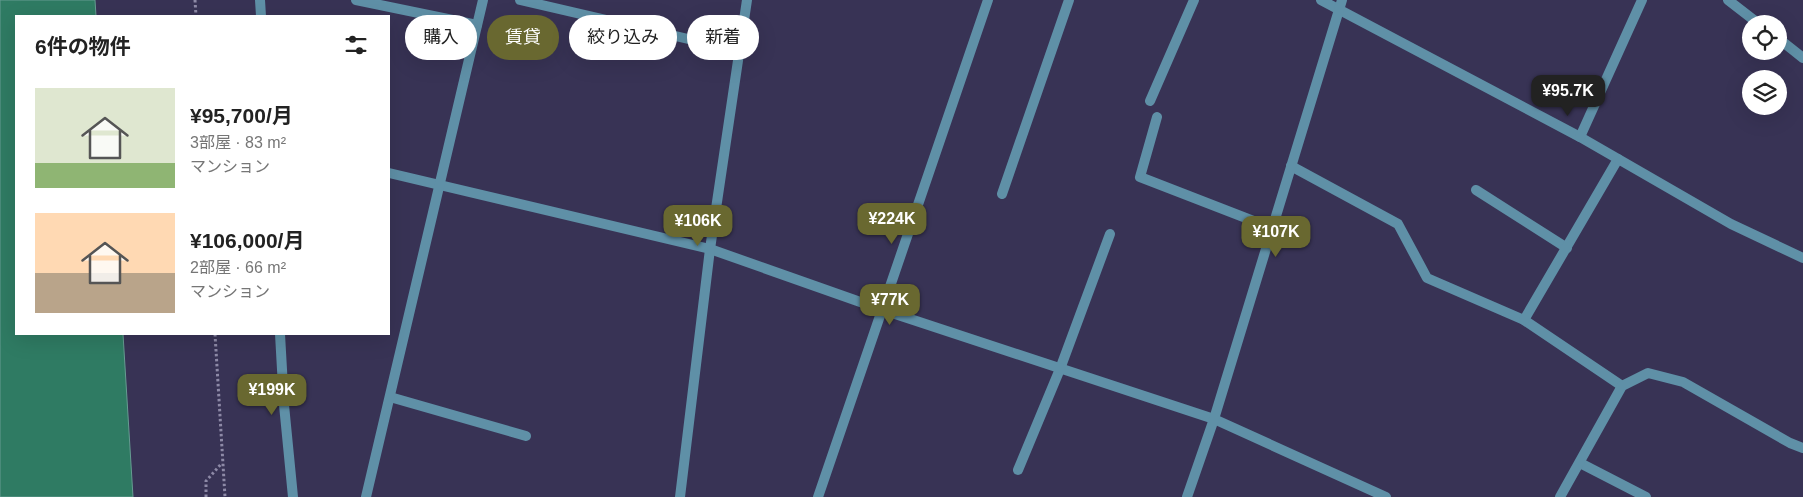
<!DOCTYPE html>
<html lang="ja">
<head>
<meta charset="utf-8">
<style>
  :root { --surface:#fff; --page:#f2f2f2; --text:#222; --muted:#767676; --accent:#696830 }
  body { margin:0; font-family:Arial,"Noto Sans JP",sans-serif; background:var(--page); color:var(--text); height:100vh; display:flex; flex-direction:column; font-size:19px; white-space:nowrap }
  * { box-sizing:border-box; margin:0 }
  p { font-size:16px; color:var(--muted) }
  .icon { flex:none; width:28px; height:28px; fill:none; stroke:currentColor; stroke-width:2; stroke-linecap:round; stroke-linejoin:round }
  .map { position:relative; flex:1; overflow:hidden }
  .sheet { position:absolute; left:15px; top:15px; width:375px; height:320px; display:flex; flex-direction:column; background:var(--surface); border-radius:0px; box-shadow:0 5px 20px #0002 }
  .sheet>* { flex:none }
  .banner { position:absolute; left:405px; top:15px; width:475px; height:45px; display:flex; gap:10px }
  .controls { position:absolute; left:1742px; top:15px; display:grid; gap:10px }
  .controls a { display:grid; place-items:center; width:45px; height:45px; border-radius:50%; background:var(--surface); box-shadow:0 5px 20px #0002; font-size:25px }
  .price { position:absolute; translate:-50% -42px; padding:0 11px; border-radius:10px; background:var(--accent); color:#fff; font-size:16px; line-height:32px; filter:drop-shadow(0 1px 2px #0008) }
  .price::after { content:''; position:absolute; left:50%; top:30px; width:15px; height:11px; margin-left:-8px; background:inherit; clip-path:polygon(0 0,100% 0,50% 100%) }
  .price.on { background:#222; color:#fff }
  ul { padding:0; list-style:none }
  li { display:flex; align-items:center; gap:15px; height:125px; padding:0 20px }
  li span { display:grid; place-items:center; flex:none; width:140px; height:100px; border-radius:0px; color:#555 }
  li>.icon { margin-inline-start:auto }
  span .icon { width:60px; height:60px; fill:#fffc; stroke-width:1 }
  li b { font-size:21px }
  h2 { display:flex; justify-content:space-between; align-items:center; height:60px; padding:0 20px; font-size:21px }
  .chip { padding:0 18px; border-radius:22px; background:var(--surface); box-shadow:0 5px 20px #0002; font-size:18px; line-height:45px }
  .chip.on { background:var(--accent); color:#fff }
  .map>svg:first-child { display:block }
  .water { fill:#2f7b63; stroke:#679c92 }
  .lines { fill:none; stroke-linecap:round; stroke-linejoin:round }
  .path { stroke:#8e8aa7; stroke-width:3; stroke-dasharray:2.5 2.5; stroke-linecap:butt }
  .service { stroke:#5f90a7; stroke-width:10 }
  .minor { stroke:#5f90a7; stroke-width:10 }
  .tertiary { stroke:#5f90a7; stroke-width:10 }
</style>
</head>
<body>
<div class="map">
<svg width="1803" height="497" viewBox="0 0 1803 497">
  <rect width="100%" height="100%" fill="#383355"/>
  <path class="water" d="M0,0H95L96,16H16V334H123L133,497H0Z"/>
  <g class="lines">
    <g class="path">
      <path d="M195,0L196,16"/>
      <path d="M215,334L225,497"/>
      <path d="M206,497V481L222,463"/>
    </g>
    <g class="service">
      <path d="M356,0L477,25"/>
      <path d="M520,0L740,51"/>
      <path d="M1728,0L1759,24"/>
      <path d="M1779,39L1803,58"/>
      <path d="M1150,101L1194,0"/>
      <path d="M1157,117L1140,177L1272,228"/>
      <path d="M1291,166L1398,224L1427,278L1524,320L1622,386"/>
      <path d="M1476,190L1567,248"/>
      <path d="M1002,194L1069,0"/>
      <path d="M1524,320L1618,159"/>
      <path d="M390,397L526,436"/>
      <path d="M1580,463L1646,497"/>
      <path d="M1018,470L1060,369L1110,234"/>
      <path d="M1560,497L1622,386L1648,373L1683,382L1790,443L1803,448"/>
    </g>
    <g class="minor">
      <path d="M260,0L261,16"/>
      <path d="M1321,0L1580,137L1731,224L1803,258"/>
      <path d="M1580,137L1642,0"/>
      <path d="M389,173L710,249L883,310L1214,419L1386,497"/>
      <path d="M280,334L284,405L293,497"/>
      <path d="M818,497L988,0"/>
      <path d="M1187,497L1214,419L1342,0"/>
    </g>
    <g class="tertiary">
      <path d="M366,497L483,0"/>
      <path d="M680,497L710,249L747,0"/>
    </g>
  </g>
</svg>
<div class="controls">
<a><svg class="icon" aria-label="locate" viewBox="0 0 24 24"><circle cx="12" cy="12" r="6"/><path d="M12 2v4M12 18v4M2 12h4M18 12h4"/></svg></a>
<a><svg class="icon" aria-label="layers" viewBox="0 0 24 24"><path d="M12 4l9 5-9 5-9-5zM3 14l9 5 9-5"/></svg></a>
</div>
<b class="price on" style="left:1568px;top:117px">¥95.7K</b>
<b class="price" style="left:892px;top:245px">¥224K</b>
<b class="price" style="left:698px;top:247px">¥106K</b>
<b class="price" style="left:1276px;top:258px">¥107K</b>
<b class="price" style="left:890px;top:326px">¥77K</b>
<b class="price" style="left:272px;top:416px">¥199K</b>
<div class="banner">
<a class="chip">購入</a>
<a class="chip on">賃貸</a>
<a class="chip">絞り込み</a>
<a class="chip">新着</a>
</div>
<section class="sheet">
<h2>6件の物件<svg class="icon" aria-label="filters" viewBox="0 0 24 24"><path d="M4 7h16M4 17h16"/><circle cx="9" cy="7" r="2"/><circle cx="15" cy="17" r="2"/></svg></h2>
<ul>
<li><span style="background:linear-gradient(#dfe7d0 75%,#8fb573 0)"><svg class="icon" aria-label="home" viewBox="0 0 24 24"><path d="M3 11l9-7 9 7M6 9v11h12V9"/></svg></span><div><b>¥95,700/月</b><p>3部屋 · 83 m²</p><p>マンション</p></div></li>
<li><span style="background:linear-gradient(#ffd9b3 60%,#b9a48a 0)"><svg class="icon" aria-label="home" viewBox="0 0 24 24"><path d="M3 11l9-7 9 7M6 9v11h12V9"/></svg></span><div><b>¥106,000/月</b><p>2部屋 · 66 m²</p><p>マンション</p></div></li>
</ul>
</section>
</div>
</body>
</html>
